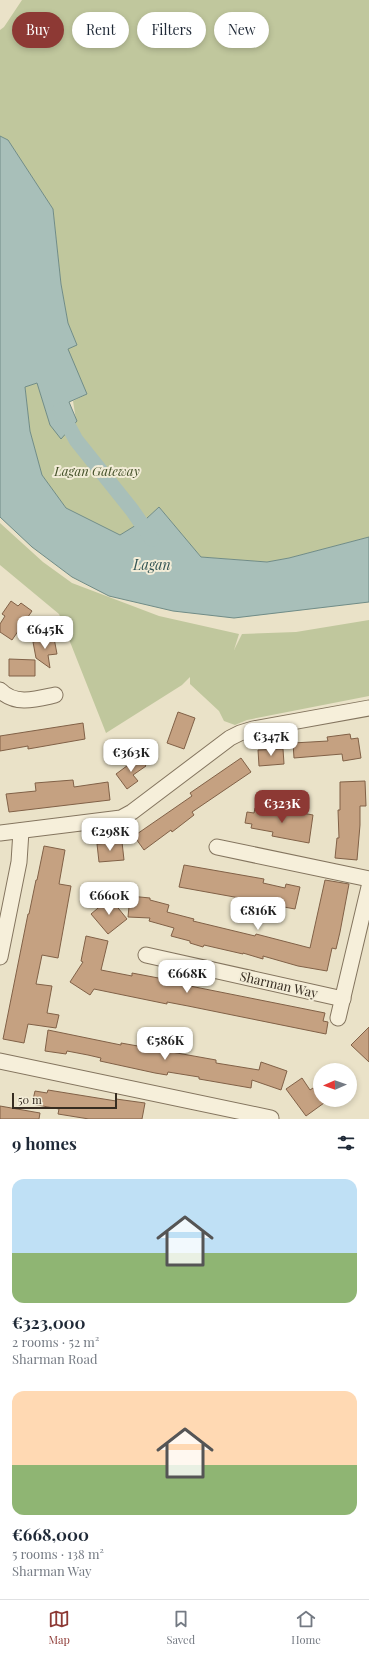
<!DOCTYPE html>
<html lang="en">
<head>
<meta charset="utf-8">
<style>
  :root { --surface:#fff; --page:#f2f2f3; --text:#1f2937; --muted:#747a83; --line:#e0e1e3; --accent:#8d3934 }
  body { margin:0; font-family:"Playfair Display",serif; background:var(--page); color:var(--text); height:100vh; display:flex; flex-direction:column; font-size:15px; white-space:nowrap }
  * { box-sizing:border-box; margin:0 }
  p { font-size:13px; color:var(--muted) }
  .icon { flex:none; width:22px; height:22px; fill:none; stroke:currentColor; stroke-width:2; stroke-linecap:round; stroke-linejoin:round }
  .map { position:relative; height:1119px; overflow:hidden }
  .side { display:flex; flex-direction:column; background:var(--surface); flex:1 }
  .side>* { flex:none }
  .guide { position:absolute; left:12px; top:12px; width:345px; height:36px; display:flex; gap:8px }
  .needle { width:26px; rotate:268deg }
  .buttons { position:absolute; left:313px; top:1063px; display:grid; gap:8px }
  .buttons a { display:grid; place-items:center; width:44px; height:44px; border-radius:50%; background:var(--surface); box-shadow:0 2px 6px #0003; font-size:20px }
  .scale { position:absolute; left:12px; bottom:10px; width:105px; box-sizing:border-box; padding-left:4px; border:2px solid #362c21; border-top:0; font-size:11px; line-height:14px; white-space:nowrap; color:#362c21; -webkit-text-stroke:3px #f2ecd7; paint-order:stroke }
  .price { position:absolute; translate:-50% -34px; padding:0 9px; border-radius:8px; background:#fff; color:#222; font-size:13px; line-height:26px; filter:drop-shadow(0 1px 2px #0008) }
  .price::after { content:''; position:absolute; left:50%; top:24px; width:12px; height:9px; margin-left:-6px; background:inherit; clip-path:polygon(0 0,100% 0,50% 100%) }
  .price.on { background:var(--accent); color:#fff }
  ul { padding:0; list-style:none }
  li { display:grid; align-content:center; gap:8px; height:212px; padding:0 12px }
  li span { display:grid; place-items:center; height:124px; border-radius:12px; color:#555 }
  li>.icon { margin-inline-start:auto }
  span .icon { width:72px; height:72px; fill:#fffc; stroke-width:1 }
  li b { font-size:17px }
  h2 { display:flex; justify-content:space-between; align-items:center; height:48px; padding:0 12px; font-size:17px }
  .tag { padding:0 14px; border-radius:18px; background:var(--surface); box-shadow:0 2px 6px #0003; font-size:14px; line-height:36px }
  .tag.on { background:var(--accent); color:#fff }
  .dock { display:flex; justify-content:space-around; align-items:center; height:56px; border-top:1px solid var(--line); background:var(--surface); font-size:11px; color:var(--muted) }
  .dock a { display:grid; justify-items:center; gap:2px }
  .dock .on { color:var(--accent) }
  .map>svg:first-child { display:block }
  .green { fill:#c0c79d }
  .water { fill:#a8bfb9; stroke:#708c87 }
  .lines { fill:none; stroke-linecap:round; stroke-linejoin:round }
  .canal { stroke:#a8bfb9; stroke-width:15 }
  .building { fill:#c5a181; stroke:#816147 }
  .street-casing { stroke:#84755f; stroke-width:17 }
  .street { stroke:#f6efda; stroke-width:15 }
  .labels { text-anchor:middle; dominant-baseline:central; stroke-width:4; stroke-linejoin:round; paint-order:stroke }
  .park-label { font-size:13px; font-style:italic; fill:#445129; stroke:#f2ecd7 }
  .street-label { font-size:13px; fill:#362c21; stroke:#f2ecd7 }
  .water-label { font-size:14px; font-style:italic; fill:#325454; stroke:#f2ecd7 }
</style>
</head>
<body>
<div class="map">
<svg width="369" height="1119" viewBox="0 0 369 1119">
  <rect width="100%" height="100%" fill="#eae2c8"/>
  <g class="green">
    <path d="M22,0H369V537L289,558L267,562L201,557L159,507L146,519L120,535L66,508L42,475L30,431L25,387L37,383L50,425L76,420L73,401L87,394L67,349L77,345L68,323L61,284L53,209L8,140L0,136V30L4,27Z"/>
    <path d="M0,523L43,562L72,583L159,616L239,634L234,650L242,634L296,632L369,620V696L247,720L235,725L224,721L219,711L190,684V677L182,685L106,733L59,614L0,565Z"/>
  </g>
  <path class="water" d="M0,136L8,140L53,209L61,284L68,323L77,345L68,349L87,394L69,402L77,421L61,439L50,425L37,383L25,387L30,431L42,475L66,508L120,535L146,519L159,507L201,557L267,562L289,558L369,537V602L234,618L173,611L109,596L72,577L32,547L0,517Z"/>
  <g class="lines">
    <path class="canal" d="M60,410L76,440L132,510L152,539"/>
  </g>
  <g class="building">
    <path d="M11,601L18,606L21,603L32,611L12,640L0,632V624L5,616L2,614Z"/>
    <path d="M54,638L57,654L48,655L50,668L36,658L33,642Z"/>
    <path d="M9,659L35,660V676H9Z"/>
    <path d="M178,712L195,718L184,749L167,743Z"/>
    <path d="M83,723L85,739L28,749V746L0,751V736Z"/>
    <path d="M350,734L351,739L358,738L361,758L343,761L342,754L294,758L293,743L328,741L327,737Z"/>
    <path d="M283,749L284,764L259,766L258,750Z"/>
    <path d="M139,757L146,766L133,775L138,781L127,789L116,774Z"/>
    <path d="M241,758L251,772L192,812L194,815L172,832L171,830L144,850L134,836L192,796L190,793Z"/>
    <path d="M73,780L74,787L108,782L110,800L9,812L6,794L36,791L35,783Z"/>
    <path d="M365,781L366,806H360V825L357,860L335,858L337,838H339L338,810H340V782Z"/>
    <path d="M255,808L291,813V811L313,815L309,843L272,836L273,832L251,828L252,824L245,823L247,812L254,813Z"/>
    <path d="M122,842L124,860L99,862L97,844Z"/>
    <path d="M44,846L65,850L59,884L71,886L58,958L42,955L36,984L52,986L47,1013L59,1015L56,1028L28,1024L24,1043L3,1039L28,914H29L36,880H37Z"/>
    <path d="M184,865L264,879L263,883L285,888L286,884L300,887L295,909L262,903V902L179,887Z"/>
    <path d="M325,880L349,884L340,932L336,949L332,948L327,971L298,966L263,956V959L243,953V954L204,945L203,947L190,943V941L171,936L174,928L149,921L150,918L128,917L130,896L150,898V900L169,905L167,912L194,919L193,921L255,936L256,934L310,948Z"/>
    <path d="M110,898L127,919L108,934L91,914Z"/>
    <path d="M86,936L108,941L101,970L132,976V973L190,984V986L325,1013L323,1021L328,1022L326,1034L188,1006L167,1002V1004L94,989L90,995L70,982L83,962L81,961Z"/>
    <path d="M369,1027V1062L351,1045Z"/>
    <path d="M48,1030L121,1045V1043L216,1060V1063L259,1070L261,1062L287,1071L281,1090L252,1080L251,1088L199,1079V1077L168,1072L167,1075L155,1073L100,1061L101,1058L88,1055L67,1051L66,1054L45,1051Z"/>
    <path d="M302,1078L310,1090L313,1088L320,1098V1100L324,1103L306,1116L286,1089Z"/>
    <path d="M48,1090L116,1101V1099L145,1103L142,1119H89L58,1114L59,1109L32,1104L35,1091L47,1093Z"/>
    <path d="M0,1106L40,1113L39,1119H0Z"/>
  </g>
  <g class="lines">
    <g class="street-casing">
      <g id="street">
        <path d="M0,690C15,706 37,699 55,695"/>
        <path d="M0,833L121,818L132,812L230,738L240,733L253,729L369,708"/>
        <path d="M217,847L369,879"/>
        <path d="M146,955L343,999"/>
        <path d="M0,957L19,862L21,831"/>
        <path d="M338,1018L369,887"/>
        <path d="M0,1061L271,1118"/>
      </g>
    </g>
    <use href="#street" class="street"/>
  </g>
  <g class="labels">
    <g class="park-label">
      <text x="97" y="470">Lagan Gateway</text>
    </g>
    <g class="street-label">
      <text transform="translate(279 984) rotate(13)">Sharman Way</text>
    </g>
    <g class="water-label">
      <text x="152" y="564">Lagan</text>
    </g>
  </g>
</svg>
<div class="buttons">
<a><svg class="needle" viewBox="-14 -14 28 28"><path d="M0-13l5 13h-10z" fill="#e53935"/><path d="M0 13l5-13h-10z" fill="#747a83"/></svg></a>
</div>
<div class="scale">50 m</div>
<b class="price" style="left:45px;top:650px">€645K</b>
<b class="price" style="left:271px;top:757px">€347K</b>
<b class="price" style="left:131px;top:773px">€363K</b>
<b class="price on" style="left:282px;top:824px">€323K</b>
<b class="price" style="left:110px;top:852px">€298K</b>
<b class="price" style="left:109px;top:916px">€660K</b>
<b class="price" style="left:258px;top:931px">€816K</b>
<b class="price" style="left:187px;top:994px">€668K</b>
<b class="price" style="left:165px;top:1061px">€586K</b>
<div class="guide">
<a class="tag on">Buy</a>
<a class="tag">Rent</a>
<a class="tag">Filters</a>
<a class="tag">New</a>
</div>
</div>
<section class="side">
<h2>9 homes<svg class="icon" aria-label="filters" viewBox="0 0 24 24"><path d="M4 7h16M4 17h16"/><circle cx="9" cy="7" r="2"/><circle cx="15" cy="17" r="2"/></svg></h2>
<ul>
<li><span style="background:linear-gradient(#bfe0f5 60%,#8fb573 0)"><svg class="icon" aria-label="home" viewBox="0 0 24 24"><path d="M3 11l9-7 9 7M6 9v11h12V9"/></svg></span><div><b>€323,000</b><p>2 rooms · 52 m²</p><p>Sharman Road</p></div></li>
<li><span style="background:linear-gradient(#ffd9b3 60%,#8fb573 0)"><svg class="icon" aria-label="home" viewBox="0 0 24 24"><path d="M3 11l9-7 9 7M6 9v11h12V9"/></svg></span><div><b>€668,000</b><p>5 rooms · 138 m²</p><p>Sharman Way</p></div></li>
</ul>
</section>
<nav class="dock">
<a class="on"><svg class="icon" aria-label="map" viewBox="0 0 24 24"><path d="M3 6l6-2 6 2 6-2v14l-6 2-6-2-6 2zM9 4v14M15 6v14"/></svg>Map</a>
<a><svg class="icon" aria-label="saved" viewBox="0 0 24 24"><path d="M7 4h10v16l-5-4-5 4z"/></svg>Saved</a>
<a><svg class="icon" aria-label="home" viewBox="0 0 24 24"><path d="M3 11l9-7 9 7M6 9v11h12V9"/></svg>Home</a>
</nav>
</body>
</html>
